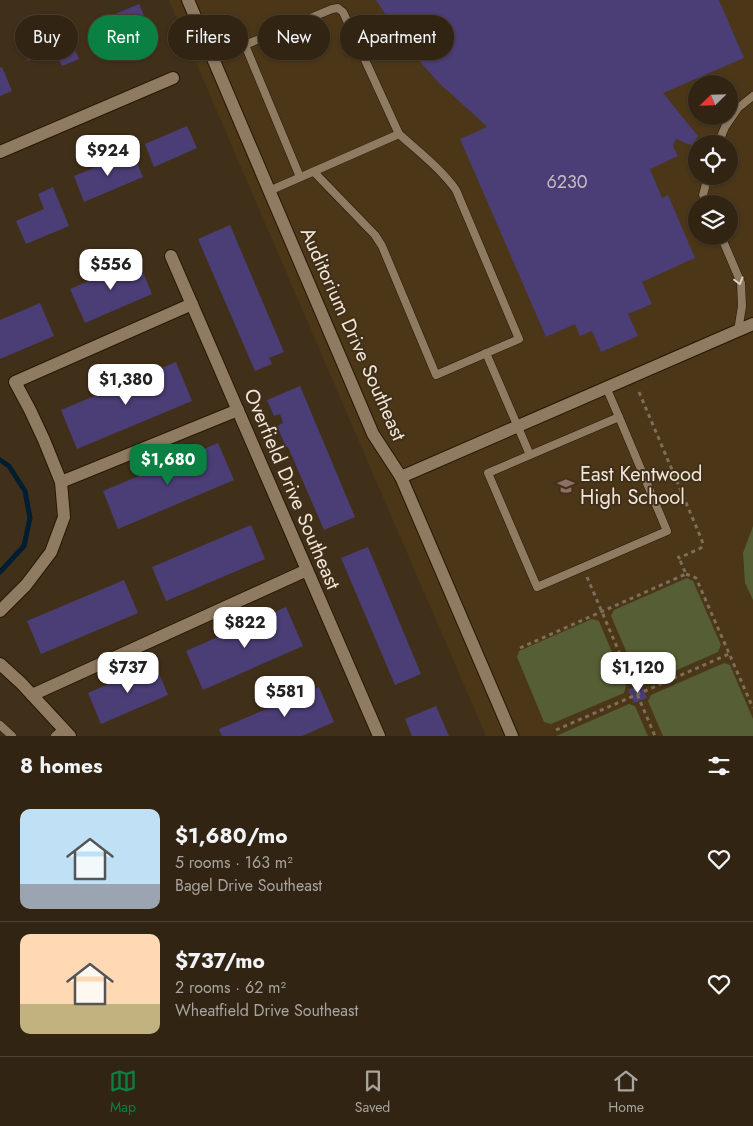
<!DOCTYPE html>
<html lang="en">
<head>
<meta charset="utf-8">
<style>
  :root { --surface:#312413; --page:#392c1c; --text:#f1f3f6; --muted:#a8a4a0; --line:#4c4133; --accent:#0b8043 }
  body { margin:0; font-family:Jost,sans-serif; background:var(--page); color:var(--text); height:100vh; display:flex; flex-direction:column; font-size:19px; white-space:nowrap }
  * { box-sizing:border-box; margin:0 }
  p { font-size:16px; color:var(--muted) }
  .icon { flex:none; width:28px; height:28px; fill:none; stroke:currentColor; stroke-width:2; stroke-linecap:round; stroke-linejoin:round }
  .map { position:relative; height:736px; overflow:hidden }
  .side { display:flex; flex-direction:column; background:var(--surface); flex:1 }
  .side>* { flex:none }
  .hud { position:absolute; left:15px; top:15px; width:500px; height:45px; display:flex; gap:10px }
  .needle { width:32px; rotate:247deg }
  .fabs { position:absolute; left:688px; top:75px; display:grid; gap:10px }
  .fabs a { display:grid; place-items:center; width:50px; height:50px; border-radius:50%; background:var(--surface); box-shadow:0 1px 4px #0004,0 0 0 1px var(--line); font-size:25px }
  .price { position:absolute; translate:-50% -42px; padding:0 11px; border-radius:10px; background:#fff; color:#222; font-size:16px; line-height:32px; filter:drop-shadow(0 1px 2px #0008) }
  .price::after { content:''; position:absolute; left:50%; top:30px; width:15px; height:11px; margin-left:-8px; background:inherit; clip-path:polygon(0 0,100% 0,50% 100%) }
  .price.active { background:var(--accent); color:#fff }
  ul { padding:0; list-style:none }
  li { display:flex; align-items:center; gap:15px; height:125px; padding:0 20px }
  li+li { border-top:1px solid var(--line) }
  li span { display:grid; place-items:center; flex:none; width:140px; height:100px; border-radius:10px; color:#555 }
  li>.icon { margin-inline-start:auto }
  span .icon { width:60px; height:60px; fill:#fffc; stroke-width:1 }
  li b { font-size:21px }
  h2 { display:flex; justify-content:space-between; align-items:center; height:60px; padding:0 20px; font-size:21px }
  .tag { padding:0 18px; border-radius:22px; background:var(--surface); box-shadow:0 1px 4px #0004,0 0 0 1px var(--line); font-size:18px; line-height:45px }
  .tag.active { background:var(--accent); color:#fff }
  .tab-bar { display:flex; justify-content:space-around; align-items:center; height:70px; border-top:1px solid var(--line); background:var(--surface); font-size:14px; color:var(--muted) }
  .tab-bar a { display:grid; justify-items:center; gap:2px }
  .tab-bar .active { color:var(--accent) }
  .map>svg:first-child { display:block }
  .built { fill:#4b3618; fill-rule:evenodd }
  .green { fill:#555e34 }
  .lines { fill:none; stroke-linecap:round; stroke-linejoin:round }
  .stream { stroke:#001d32; stroke-width:5 }
  .building { fill:#4b3d75 }
  .lane-casing { stroke:#271802; stroke-width:9 }
  .street-casing { stroke:#271802; stroke-width:14 }
  .path { stroke:#7d6e5a; stroke-width:3; stroke-dasharray:4 4; stroke-linecap:butt }
  .lane { stroke:#8e7b62; stroke-width:8 }
  .street { stroke:#8e7b62; stroke-width:12 }
  .oneway { stroke:#ddd1c0 }
  .labels { text-anchor:middle; dominant-baseline:central; stroke-width:4; stroke-linejoin:round; paint-order:stroke }
  .number-label { font-size:18px; fill:#c8bcbf }
  .street-label { font-size:20px; fill:#f1e6d8; stroke:#413019 }
  .poi-label { font-size:20px; fill:#f1e6d8; stroke:#413019; text-anchor:start }
</style>
</head>
<body>
<div class="map">
<svg width="753" height="736" viewBox="0 0 753 736">
  <rect width="100%" height="100%" fill="#413019"/>
  <path class="built" d="M169,0H753V736H486ZM696,84H729V116H696ZM696,144H729V176H696ZM696,204H729V236H696Z"/>
  <g class="green">
    <path d="M753,526V600L745,583L743,553Z"/>
    <path d="M687,578L693,581L721,645L718,652L645,684L639,681L611,616L614,610Z"/>
    <path d="M592,619L599,621L626,686L624,693L551,724L544,722L517,657L519,651Z"/>
    <path d="M724,663L730,665L753,719V736H663L648,701L651,695Z"/>
    <path d="M629,704L635,706L648,736H556Z"/>
  </g>
  <g class="lines">
    <path class="stream" d="M0,460L9,466L25,491L30,518L24,546L0,572"/>
  </g>
  <g class="building">
    <path d="M376,0H719L744,58L663,93L698,136L693,146L676,139L673,146L678,156L650,169L662,198L668,195L695,258L642,282L652,304L628,314L638,336L601,352L592,331L580,336L575,324L546,337L460,139L487,127L479,119L440,84L422,64L406,46Z"/>
    <path d="M139,4L150,29L107,47L96,22Z"/>
    <path d="M62,21L79,59L62,66L54,50L28,61L18,40Z"/>
    <path d="M2,67L12,91L0,96V68Z"/>
    <path d="M187,126L197,148L154,167L145,144Z"/>
    <path d="M132,152L143,177L84,202L74,176Z"/>
    <path d="M53,187L69,226L26,244L16,221L44,209L38,194Z"/>
    <path d="M230,225L284,352L269,358L272,364L255,371L198,239Z"/>
    <path d="M138,260L152,294L85,323L70,289Z"/>
    <path d="M40,303L54,336L0,359V320Z"/>
    <path d="M176,362L192,401L77,449L61,410Z"/>
    <path d="M300,386L355,517L324,530L288,447H286L277,426L283,423L280,414L274,416L267,400Z"/>
    <path d="M218,443L234,480L118,529L103,491Z"/>
    <path d="M251,525L265,559L166,601L152,567Z"/>
    <path d="M368,547L421,674L395,685L341,558Z"/>
    <path d="M124,580L138,613L41,654L27,621Z"/>
    <path d="M286,607L303,646L203,690L186,651Z"/>
    <path d="M155,664L168,695L101,724L88,693Z"/>
    <path d="M641,684L647,698L634,703L628,690Z"/>
    <path d="M319,687L334,722L302,736H222L219,729Z"/>
    <path d="M436,706L449,736H412L405,719Z"/>
  </g>
  <g class="lines">
    <g class="lane-casing">
      <g id="lane">
        <path d="M718,144L725,127L738,108L753,96"/>
        <path d="M314,172L375,235L382,246L436,375L519,339L456,190C440,168 419,152 399,134"/>
        <path d="M269,191L399,134L343,12L338,8L332,9L245,45L300,177"/>
        <path d="M707,204L703,195L708,176"/>
        <path d="M721,236L741,283L742,306L738,331"/>
        <path d="M486,353L530,455"/>
        <path d="M606,387L619,417"/>
        <path d="M619,417L667,531L537,587L488,473Z"/>
        <path d="M0,725L12,736"/>
        <path d="M55,736L63,729"/>
      </g>
    </g>
    <g class="street-casing">
      <g id="street">
        <path d="M188,0L373,434L401,477L512,736"/>
        <path d="M0,152L173,78"/>
        <path d="M171,256L379,736"/>
        <path d="M401,477L753,324"/>
        <path d="M61,482L238,410"/>
        <path d="M0,611L26,585L51,552L64,517L61,482L44,440L30,410L15,382L192,304"/>
        <path d="M0,664L21,683L70,736"/>
        <path d="M32,695L307,570"/>
      </g>
    </g>
    <g class="path">
      <path d="M639,392L701,538L703,544L701,548L679,558L677,553"/>
      <path d="M686,574L696,578L753,708"/>
      <path d="M587,577L655,736"/>
      <path d="M520,648L686,574L679,558"/>
      <path d="M556,730L729,654"/>
    </g>
    <use href="#lane" class="lane"/>
    <use href="#street" class="street"/>
  </g>
  <defs><path id="oneway-chevron" d="M-2-3.5L2.5 0L-2 3.5" fill="none" stroke-width="1.6" stroke-linecap="round" stroke-linejoin="round" transform="scale(1.25)"/></defs>
  <use class="oneway" href="#oneway-chevron" transform="translate(739 281) rotate(75)"/>
  <defs>
    <g id="school-bare" transform="scale(1.35)"><path d="M0-5L7-2L0 1L-7-2ZM-4 1L0 2.5L4 1V4Q0 6-4 4Z" fill="#8d6e63" stroke="#413019" stroke-width="2.5" paint-order="stroke"/></g>
  </defs>
  <g fill-rule="evenodd">
    <use href="#school-bare" x="566" y="486"/>
  </g>
  <g class="labels">
    <g class="number-label">
      <text x="567" y="182">6230</text>
    </g>
    <g class="street-label">
      <text transform="translate(353 334) rotate(66)">Auditorium Drive Southeast</text>
      <text transform="translate(292 489) rotate(67)">Overfield Drive Southeast</text>
    </g>
    <g class="poi-label">
      <text x="580" y="474">East Kentwood<tspan x="580" dy="23">High School</tspan></text>
    </g>
  </g>
</svg>
<div class="fabs">
<a><svg class="needle" viewBox="-14 -14 28 28"><path d="M0-13l5 13h-10z" fill="#e53935"/><path d="M0 13l5-13h-10z" fill="#a8a4a0"/></svg></a>
<a><svg class="icon" aria-label="locate" viewBox="0 0 24 24"><circle cx="12" cy="12" r="6"/><path d="M12 2v4M12 18v4M2 12h4M18 12h4"/></svg></a>
<a><svg class="icon" aria-label="layers" viewBox="0 0 24 24"><path d="M12 4l9 5-9 5-9-5zM3 14l9 5 9-5"/></svg></a>
</div>
<b class="price" style="left:108px;top:177px">$924</b>
<b class="price" style="left:111px;top:291px">$556</b>
<b class="price" style="left:126px;top:406px">$1,380</b>
<b class="price active" style="left:168px;top:486px">$1,680</b>
<b class="price" style="left:245px;top:649px">$822</b>
<b class="price" style="left:128px;top:694px">$737</b>
<b class="price" style="left:638px;top:694px">$1,120</b>
<b class="price" style="left:285px;top:718px">$581</b>
<div class="hud">
<a class="tag">Buy</a>
<a class="tag active">Rent</a>
<a class="tag">Filters</a>
<a class="tag">New</a>
<a class="tag">Apartment</a>
</div>
</div>
<section class="side">
<h2>8 homes<svg class="icon" aria-label="filters" viewBox="0 0 24 24"><path d="M4 7h16M4 17h16"/><circle cx="9" cy="7" r="2"/><circle cx="15" cy="17" r="2"/></svg></h2>
<ul>
<li><span style="background:linear-gradient(#bfe0f5 75%,#9aa5b1 0)"><svg class="icon" aria-label="home" viewBox="0 0 24 24"><path d="M3 11l9-7 9 7M6 9v11h12V9"/></svg></span><div><b>$1,680/mo</b><p>5 rooms · 163 m²</p><p>Bagel Drive Southeast</p></div><svg class="icon" aria-label="heart" viewBox="0 0 24 24"><path d="M12 20l-8-8c-3-5 5-10 8-4 3-6 11-1 8 4z"/></svg></li>
<li><span style="background:linear-gradient(#ffd9b3 70%,#c2b280 0)"><svg class="icon" aria-label="home" viewBox="0 0 24 24"><path d="M3 11l9-7 9 7M6 9v11h12V9"/></svg></span><div><b>$737/mo</b><p>2 rooms · 62 m²</p><p>Wheatfield Drive Southeast</p></div><svg class="icon" aria-label="heart" viewBox="0 0 24 24"><path d="M12 20l-8-8c-3-5 5-10 8-4 3-6 11-1 8 4z"/></svg></li>
</ul>
</section>
<nav class="tab-bar">
<a class="active"><svg class="icon" aria-label="map" viewBox="0 0 24 24"><path d="M3 6l6-2 6 2 6-2v14l-6 2-6-2-6 2zM9 4v14M15 6v14"/></svg>Map</a>
<a><svg class="icon" aria-label="saved" viewBox="0 0 24 24"><path d="M7 4h10v16l-5-4-5 4z"/></svg>Saved</a>
<a><svg class="icon" aria-label="home" viewBox="0 0 24 24"><path d="M3 11l9-7 9 7M6 9v11h12V9"/></svg>Home</a>
</nav>
</body>
</html>
